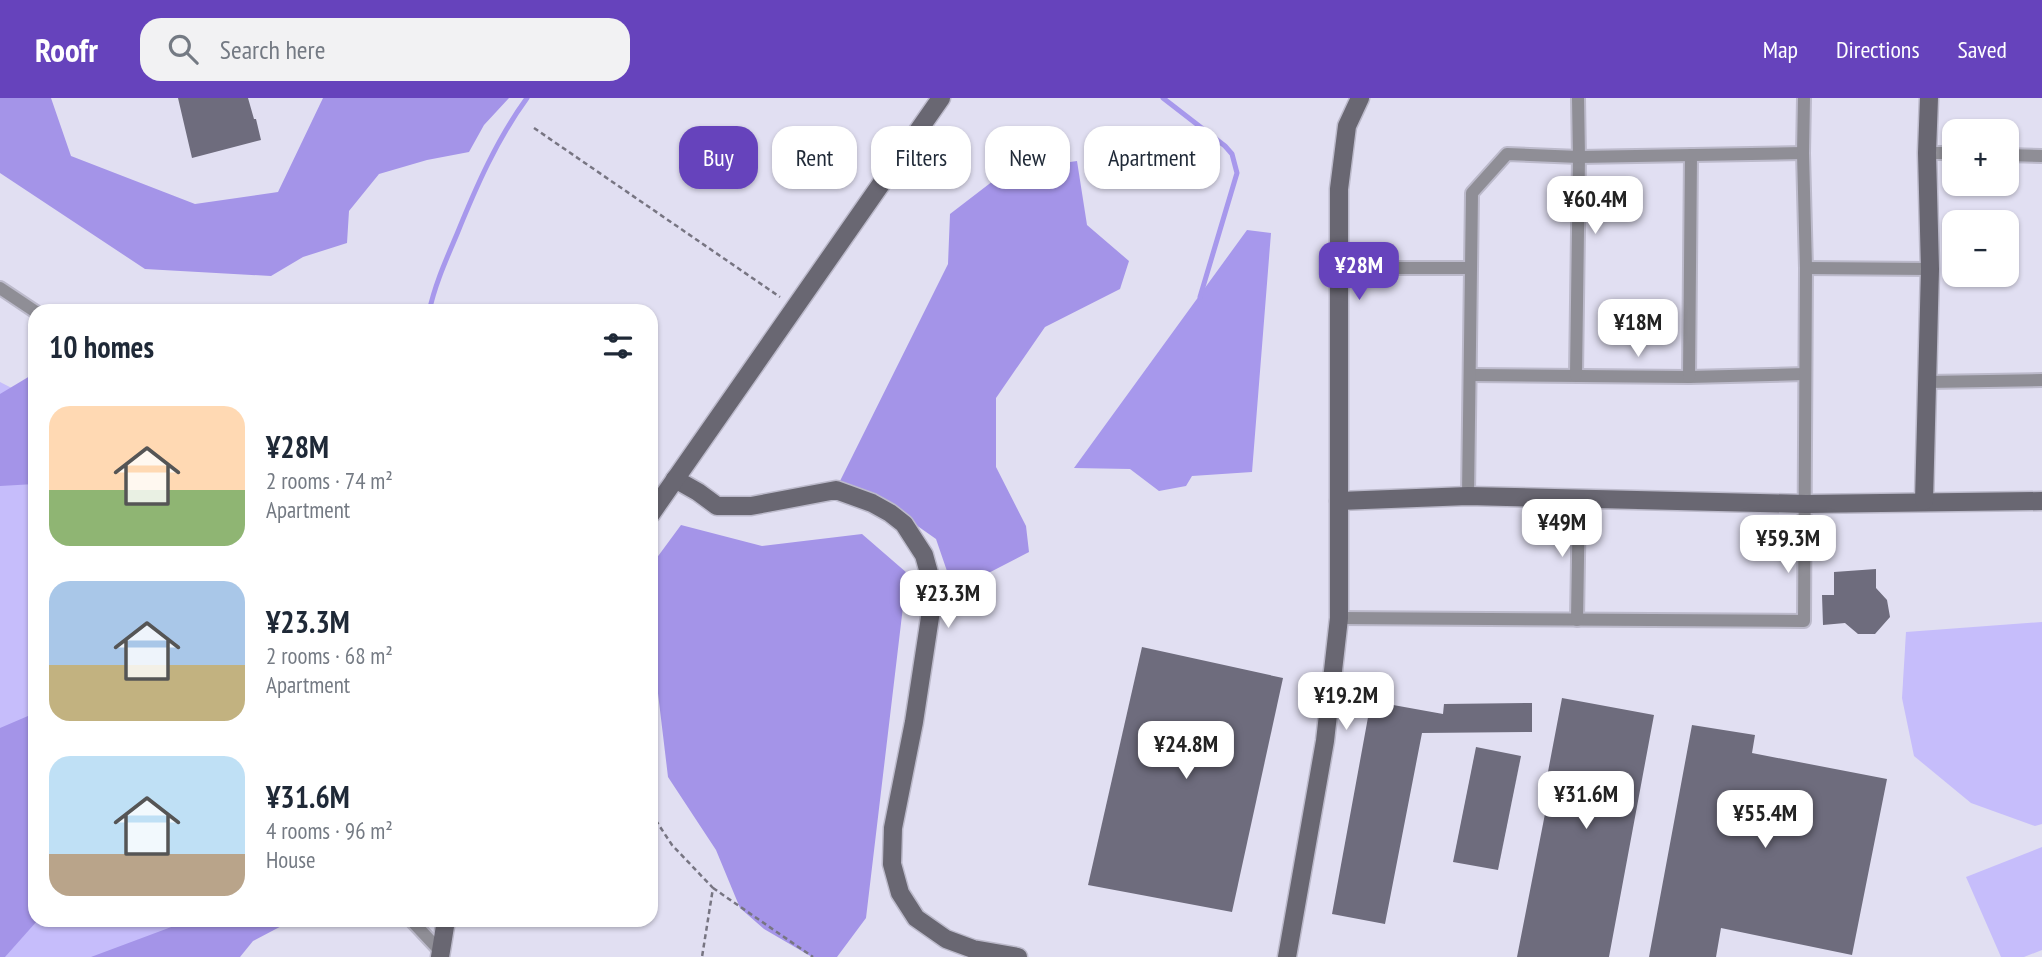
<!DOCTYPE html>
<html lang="en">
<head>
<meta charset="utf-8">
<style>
  :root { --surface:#fff; --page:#f2f2f3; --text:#1f2937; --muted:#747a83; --accent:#6643bc }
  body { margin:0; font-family:"PT Sans Narrow",sans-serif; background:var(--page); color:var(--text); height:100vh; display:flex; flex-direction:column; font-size:26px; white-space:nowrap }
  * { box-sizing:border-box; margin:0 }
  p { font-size:23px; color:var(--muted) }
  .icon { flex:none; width:38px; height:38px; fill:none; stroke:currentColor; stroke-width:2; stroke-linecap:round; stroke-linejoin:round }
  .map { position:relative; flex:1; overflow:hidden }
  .side { position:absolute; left:28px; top:206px; width:630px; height:623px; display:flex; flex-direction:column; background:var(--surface); border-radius:21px; box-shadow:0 2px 5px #0004 }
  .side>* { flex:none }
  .top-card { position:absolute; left:679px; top:28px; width:665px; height:63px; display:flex; gap:14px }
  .buttons { position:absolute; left:1942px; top:21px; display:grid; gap:14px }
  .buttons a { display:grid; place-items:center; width:77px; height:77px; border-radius:14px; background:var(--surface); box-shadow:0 2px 5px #0004; font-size:35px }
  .price { position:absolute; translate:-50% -60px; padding:0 16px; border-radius:14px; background:#fff; color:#222; font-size:23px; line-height:46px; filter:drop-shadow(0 2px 4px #0008) }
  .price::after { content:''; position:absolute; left:50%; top:42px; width:21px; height:16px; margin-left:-10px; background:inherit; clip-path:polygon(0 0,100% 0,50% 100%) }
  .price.active { background:var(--accent); color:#fff }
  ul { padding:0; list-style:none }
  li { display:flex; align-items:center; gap:21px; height:175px; padding:0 21px }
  li span { display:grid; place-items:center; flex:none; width:196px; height:140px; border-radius:21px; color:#555 }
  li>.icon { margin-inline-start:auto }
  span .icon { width:84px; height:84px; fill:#fffc; stroke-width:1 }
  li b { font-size:30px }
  h2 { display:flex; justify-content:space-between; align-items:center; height:84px; padding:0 21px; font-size:30px }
  .pill { padding:0 24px; border-radius:21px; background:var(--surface); box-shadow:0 2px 5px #0004; font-size:24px; line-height:63px }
  .pill.active { background:var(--accent); color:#fff }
  header { display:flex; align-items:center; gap:42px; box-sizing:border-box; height:98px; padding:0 35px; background:var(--accent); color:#fff }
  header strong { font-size:33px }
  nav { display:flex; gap:38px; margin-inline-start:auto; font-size:24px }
  .search { width:490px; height:63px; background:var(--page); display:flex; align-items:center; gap:18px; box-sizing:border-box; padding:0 24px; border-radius:21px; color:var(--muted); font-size:26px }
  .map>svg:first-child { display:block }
  .green { fill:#c6bdfb }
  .forest { fill:#a494e8 }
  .water { fill:#a798ec }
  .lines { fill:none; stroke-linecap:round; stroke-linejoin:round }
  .stream { stroke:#a798ec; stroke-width:5 }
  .building { fill:#6e6c7d }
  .street-casing { stroke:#bcbacb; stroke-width:16 }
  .secondary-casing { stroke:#bcbacb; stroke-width:21 }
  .path { stroke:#777582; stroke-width:2.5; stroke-dasharray:5 3.5; stroke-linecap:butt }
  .street { stroke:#8f8e96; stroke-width:12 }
  .secondary { stroke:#696772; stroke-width:18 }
</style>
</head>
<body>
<header>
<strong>Roofr</strong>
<div class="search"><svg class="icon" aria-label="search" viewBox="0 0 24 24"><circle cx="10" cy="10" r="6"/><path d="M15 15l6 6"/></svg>Search here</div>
<nav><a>Map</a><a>Directions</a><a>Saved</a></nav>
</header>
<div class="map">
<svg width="2042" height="859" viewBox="0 0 2042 859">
  <rect width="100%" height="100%" fill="#e1dff2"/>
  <g class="green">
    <path d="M0,284L35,302V822L212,823L171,859H0Z"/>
    <path d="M2042,524V726L2035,728L1971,705L1914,658L1902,600L1906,534Z"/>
    <path d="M2042,749V852L2024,859H2001L1966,779Z"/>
  </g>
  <g class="forest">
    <path d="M0,0H51L71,58L195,106L278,94L323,0H509L484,27L469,54L427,62L379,76L349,113L347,145L303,159L271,178L145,171L0,75Z"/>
    <path d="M1077,63L1087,127L1129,163L1120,191L1045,229L996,300V369L1026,428L1029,454L971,484L948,476L936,441L882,403L839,385L948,166L950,116L1006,73Z"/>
    <path d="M35,275V386L0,388V296Z"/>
    <path d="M681,427L762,448L862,436L907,475L866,820L837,859H812L764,831L740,810L716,752L668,679L654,562L653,465Z"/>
    <path d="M35,615L37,823L5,859H0V630Z"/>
    <path d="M176,823V822L291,823L253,843L240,859H91L174,828Z"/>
  </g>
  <path class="water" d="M1247,132L1271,135L1252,374L1192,378L1186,388L1159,393L1130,371L1074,370Z"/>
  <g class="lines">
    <g class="stream">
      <path d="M1163,0L1225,48L1232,56L1237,75L1200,199"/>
      <path d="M429,214C435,186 446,162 457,136C476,89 497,41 527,0"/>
    </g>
  </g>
  <g class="building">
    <path d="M178,0H248L254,21H256L261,42L192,60Z"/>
    <path d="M1876,471V490L1887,502L1890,519L1875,536H1858L1845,525L1823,527L1822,497H1834V474Z"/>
    <path d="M1142,549L1283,580L1232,814L1088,787Z"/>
    <path d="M1562,600L1654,617L1609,859H1517L1552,680L1547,679Z"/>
    <path d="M1371,603L1443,616L1444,606L1532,605V634L1422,635L1385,826L1332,816Z"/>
    <path d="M1692,627L1755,637L1752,655L1887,681L1852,857L1721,830L1716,859H1649Z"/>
    <path d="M1476,649L1521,658L1498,772L1453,764Z"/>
  </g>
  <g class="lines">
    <g class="street-casing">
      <g id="street">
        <path d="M1927,55H1955"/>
        <path d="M2007,57L2042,58"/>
        <path d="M1339,170H1471"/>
        <path d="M1806,170L1930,171"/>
        <path d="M0,190L36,214"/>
        <path d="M1470,277L1689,279L1805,276"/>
        <path d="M1576,277L1579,59L1578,0"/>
        <path d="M1689,279L1691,57"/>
        <path d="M1927,284L2042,282"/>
        <path d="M1468,398L1472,95L1507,56L1579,59L1803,55"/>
        <path d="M1339,520L1804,523L1806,170L1803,55L1804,0"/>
        <path d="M1577,522L1579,400"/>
        <path d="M411,822L441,854"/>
      </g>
    </g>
    <g class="secondary-casing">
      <g id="secondary">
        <path d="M675,381L698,394L717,408H751L836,392L872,405L890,415L904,426L924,457L934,493L914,624L893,730L892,766L900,795L916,820L946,841L973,851L1018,859"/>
        <path d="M1339,403L1468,398L1806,406L2042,403"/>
        <path d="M1924,403L1930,171L1927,55L1929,0"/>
        <path d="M651,416L941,0"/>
        <path d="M440,859L446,822"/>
        <path d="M1287,859L1325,643L1339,520V91L1347,28L1360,0"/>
      </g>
    </g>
    <g class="path">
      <path d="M534,30L780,199"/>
      <path d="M651,715L672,747L713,790L702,859"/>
      <path d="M713,790L813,859"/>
    </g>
    <use href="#street" class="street"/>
    <use href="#secondary" class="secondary"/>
  </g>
</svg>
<div class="buttons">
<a>+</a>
<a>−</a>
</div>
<b class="price" style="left:1595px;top:138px">¥60.4M</b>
<b class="price active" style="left:1359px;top:204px">¥28M</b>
<b class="price" style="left:1638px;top:261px">¥18M</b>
<b class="price" style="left:1562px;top:461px">¥49M</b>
<b class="price" style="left:1788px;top:477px">¥59.3M</b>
<b class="price" style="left:948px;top:532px">¥23.3M</b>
<b class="price" style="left:1346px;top:634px">¥19.2M</b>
<b class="price" style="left:1186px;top:683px">¥24.8M</b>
<b class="price" style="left:1586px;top:733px">¥31.6M</b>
<b class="price" style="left:1765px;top:752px">¥55.4M</b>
<div class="top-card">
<a class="pill active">Buy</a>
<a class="pill">Rent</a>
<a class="pill">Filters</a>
<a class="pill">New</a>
<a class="pill">Apartment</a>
</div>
<section class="side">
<h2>10 homes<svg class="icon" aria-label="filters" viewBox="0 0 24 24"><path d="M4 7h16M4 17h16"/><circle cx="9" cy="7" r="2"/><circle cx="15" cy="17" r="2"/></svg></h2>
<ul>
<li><span style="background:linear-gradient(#ffd9b3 60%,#8fb573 0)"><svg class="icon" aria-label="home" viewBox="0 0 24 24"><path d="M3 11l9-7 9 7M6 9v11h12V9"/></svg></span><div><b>¥28M</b><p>2 rooms · 74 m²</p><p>Apartment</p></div></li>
<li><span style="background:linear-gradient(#a9c7e8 60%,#c2b280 0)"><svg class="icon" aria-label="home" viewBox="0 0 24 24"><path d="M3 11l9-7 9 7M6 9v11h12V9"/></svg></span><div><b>¥23.3M</b><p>2 rooms · 68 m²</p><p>Apartment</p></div></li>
<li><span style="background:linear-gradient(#bfe0f5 70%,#b9a48a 0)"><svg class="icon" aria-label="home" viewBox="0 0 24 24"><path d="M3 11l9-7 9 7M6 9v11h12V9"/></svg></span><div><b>¥31.6M</b><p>4 rooms · 96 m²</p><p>House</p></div></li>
</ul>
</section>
</div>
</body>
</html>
